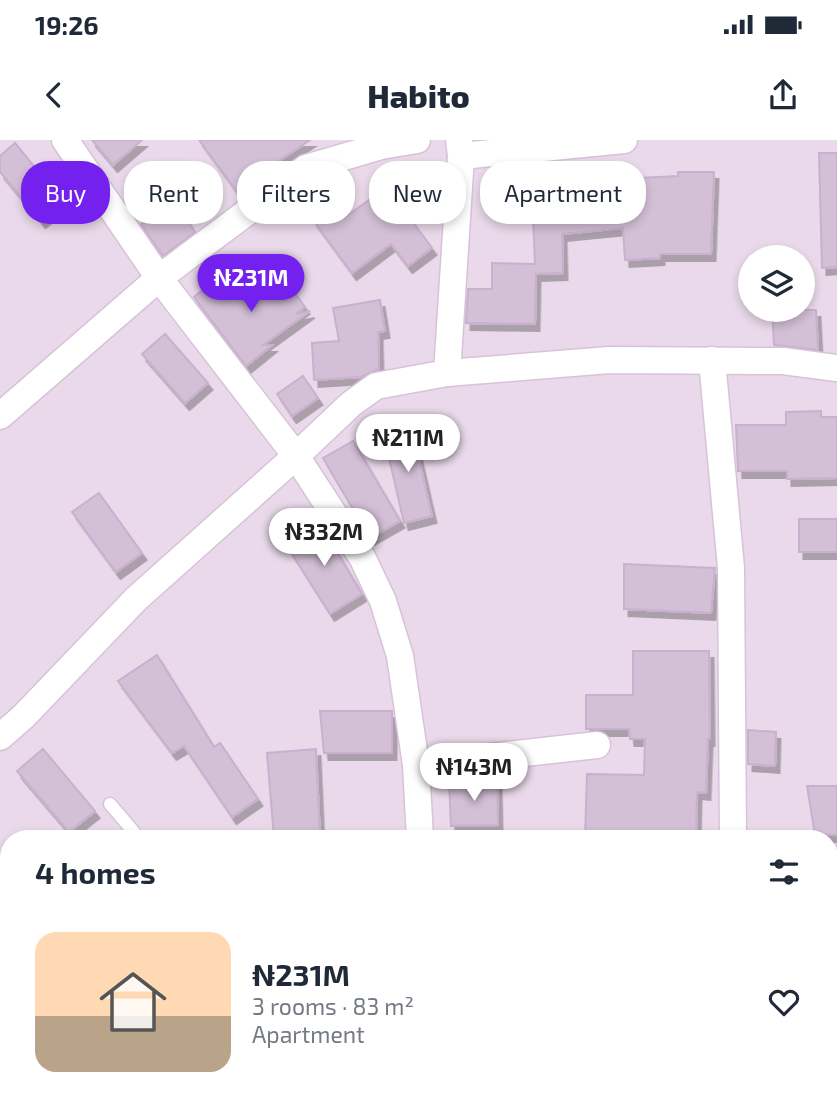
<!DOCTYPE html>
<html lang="en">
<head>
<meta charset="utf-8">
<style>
  :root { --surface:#fff; --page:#f2f2f3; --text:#1f2937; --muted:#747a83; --line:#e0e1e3; --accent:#7421ef }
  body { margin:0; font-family:"Exo 2",sans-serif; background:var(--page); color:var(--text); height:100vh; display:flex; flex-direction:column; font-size:26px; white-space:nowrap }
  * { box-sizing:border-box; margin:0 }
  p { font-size:23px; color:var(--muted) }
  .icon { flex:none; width:38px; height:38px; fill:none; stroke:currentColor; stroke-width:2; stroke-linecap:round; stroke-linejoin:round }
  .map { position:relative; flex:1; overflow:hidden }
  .drawer { position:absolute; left:0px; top:690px; width:838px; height:275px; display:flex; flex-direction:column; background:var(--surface); border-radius:28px 28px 0 0; box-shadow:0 4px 10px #0003 }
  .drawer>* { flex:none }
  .banner { position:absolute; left:21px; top:21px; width:796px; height:63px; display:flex; gap:14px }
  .fabs { position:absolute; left:738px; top:105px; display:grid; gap:14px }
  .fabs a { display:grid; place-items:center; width:77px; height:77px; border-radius:50%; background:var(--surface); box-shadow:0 4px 10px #0003; font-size:35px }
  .price { position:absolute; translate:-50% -60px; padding:0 16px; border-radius:24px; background:#fff; color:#222; font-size:23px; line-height:46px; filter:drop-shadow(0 2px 4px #0008) }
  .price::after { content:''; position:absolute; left:50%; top:42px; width:21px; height:16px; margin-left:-10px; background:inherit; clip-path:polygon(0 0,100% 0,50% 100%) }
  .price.current { background:var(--accent); color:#fff }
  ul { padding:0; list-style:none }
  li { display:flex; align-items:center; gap:21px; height:175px; padding:0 35px }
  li+li { border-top:2px solid var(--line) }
  li span { display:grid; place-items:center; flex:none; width:196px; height:140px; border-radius:21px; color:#555 }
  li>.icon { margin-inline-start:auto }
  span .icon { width:84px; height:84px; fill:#fffc; stroke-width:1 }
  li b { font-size:30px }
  h2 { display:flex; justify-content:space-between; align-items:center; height:84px; padding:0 35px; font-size:30px }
  .pill { padding:0 24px; border-radius:28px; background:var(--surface); box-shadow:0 4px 10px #0003; font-size:24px; line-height:63px }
  .pill.current { background:var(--accent); color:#fff }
  .status { display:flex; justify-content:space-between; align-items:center; height:49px; padding:0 35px; background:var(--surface); direction:ltr }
  .status svg { height:19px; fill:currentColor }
  header { display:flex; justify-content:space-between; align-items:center; height:91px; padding:0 35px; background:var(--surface); font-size:32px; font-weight:800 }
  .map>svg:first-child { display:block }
  .residential { fill:#e9d9ea; fill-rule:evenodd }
  .building { fill:#d3bfd6; stroke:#cab0ce; stroke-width:2; filter:url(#shadow) }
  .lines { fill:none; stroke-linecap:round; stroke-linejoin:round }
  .service-casing { stroke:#d7c3d8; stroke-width:15 }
  .minor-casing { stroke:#d7c3d8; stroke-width:29 }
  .service { stroke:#fff; stroke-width:12 }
  .minor { stroke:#fff; stroke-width:26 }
</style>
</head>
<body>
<div class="status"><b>19:26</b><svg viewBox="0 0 49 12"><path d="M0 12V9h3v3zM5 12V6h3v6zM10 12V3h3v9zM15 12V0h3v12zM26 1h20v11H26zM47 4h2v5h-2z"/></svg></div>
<header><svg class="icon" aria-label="back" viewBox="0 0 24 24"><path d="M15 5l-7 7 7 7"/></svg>Habito<svg class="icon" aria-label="share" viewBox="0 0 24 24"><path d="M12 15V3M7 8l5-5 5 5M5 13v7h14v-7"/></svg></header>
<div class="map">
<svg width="837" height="963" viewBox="0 0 837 963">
  <defs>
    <filter id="shadow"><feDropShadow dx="4.5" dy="7" stdDeviation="0" flood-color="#0004"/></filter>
  </defs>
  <rect width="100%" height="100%" fill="#f2e6f2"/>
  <path class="residential" d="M0,0H837V963H0ZM751,117H803V170H751ZM9,698H830V956H9Z"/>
  <g class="building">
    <path d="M92,0H142L113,25Z"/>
    <path d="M199,0H310L259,34L261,37L238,53Z"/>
    <path d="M15,3L64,63L41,81L0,32V16Z"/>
    <path d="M819,13H837V127L822,128Z"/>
    <path d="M678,32H714L711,114H660V118L625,120L623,88L562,94L563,133L536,134L535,184L466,183L468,149H492V123L535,124L532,56L573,54V49L621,44L620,39L678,36Z"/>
    <path d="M387,47L432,108L408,126L391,104L352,133L313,80L334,65L344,78Z"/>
    <path d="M175,62L195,92L163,116L141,84Z"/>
    <path d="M280,133L305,167L296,174L310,171L263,205H272L246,226L194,157L221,135L243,161Z"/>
    <path d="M380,160L385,191L378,192L379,229L361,237L314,240L312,203L339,201L333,168Z"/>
    <path d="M772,170H816L818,210L774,205Z"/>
    <path d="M165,194L208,243L185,263L142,214Z"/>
    <path d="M303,236L318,258L292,276L277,254Z"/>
    <path d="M821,271V277H837V338L787,339V331H738L736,285H786V272Z"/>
    <path d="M411,285L432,376L404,383L383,292Z"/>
    <path d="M353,301L400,381L370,398L323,318Z"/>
    <path d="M99,353L142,413L116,432L72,372Z"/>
    <rect x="799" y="379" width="38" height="33"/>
    <path d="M319,382L362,454L330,474L285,403Z"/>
    <path d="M624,424L715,428L711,473L624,469Z"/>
    <path d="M633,511H709L710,599H708L706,653L697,652L696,698H585L587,634L644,635L645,599H630L629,589H586V555H633Z"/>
    <path d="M157,515L214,607L220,603L258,659L232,677L184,606L172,613L118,541Z"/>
    <path d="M320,571H392V613H324Z"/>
    <path d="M748,590L776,592L775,626L748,624Z"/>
    <path d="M43,609L95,671L69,692L17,631Z"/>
    <path d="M316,609L320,698H274L267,613Z"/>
    <path d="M497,641L498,685L451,686L449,642Z"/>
    <path d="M807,646H837V695H815Z"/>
  </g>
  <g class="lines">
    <g class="service-casing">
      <path id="service" d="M110,664L139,698"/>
    </g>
    <g class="minor-casing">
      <g id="minor">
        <path d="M65,0L159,138L296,316L363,419L383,461L400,516L416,625L420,698"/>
        <path d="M461,16L624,0"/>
        <path d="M712,220L731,428L733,698"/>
        <path d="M447,233L461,16L459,0"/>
        <path d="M0,276L159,138L306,28L381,6L417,0"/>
        <path d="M0,597L23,577L136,459L296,316L351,264L376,246L447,233L609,220L783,221L837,228"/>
        <path d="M416,625L597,605"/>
        <path d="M0,821L9,833"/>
        <path d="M100,956L105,963"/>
        <path d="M436,956L437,963"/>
        <path d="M735,956V963"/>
      </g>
    </g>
    <use href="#service" class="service"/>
    <use href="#minor" class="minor"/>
  </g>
</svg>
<div class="fabs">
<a><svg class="icon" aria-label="layers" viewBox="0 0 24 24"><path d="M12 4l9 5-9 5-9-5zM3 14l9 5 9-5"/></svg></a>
</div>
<b class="price current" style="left:251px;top:174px">₦231M</b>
<b class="price" style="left:408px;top:334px">₦211M</b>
<b class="price" style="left:324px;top:428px">₦332M</b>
<b class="price" style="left:474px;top:663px">₦143M</b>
<div class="banner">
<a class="pill current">Buy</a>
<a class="pill">Rent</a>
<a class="pill">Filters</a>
<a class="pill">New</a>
<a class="pill">Apartment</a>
</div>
<section class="drawer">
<h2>4 homes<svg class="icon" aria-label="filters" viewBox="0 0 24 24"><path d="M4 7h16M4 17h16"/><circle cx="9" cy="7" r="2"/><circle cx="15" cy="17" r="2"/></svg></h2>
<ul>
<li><span style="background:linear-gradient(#ffd9b3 60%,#b9a48a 0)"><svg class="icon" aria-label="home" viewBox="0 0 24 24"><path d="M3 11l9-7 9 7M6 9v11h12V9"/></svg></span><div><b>₦231M</b><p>3 rooms · 83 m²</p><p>Apartment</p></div><svg class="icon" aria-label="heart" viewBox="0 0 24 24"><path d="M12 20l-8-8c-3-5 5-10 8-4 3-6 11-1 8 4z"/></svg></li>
</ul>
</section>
</div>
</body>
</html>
